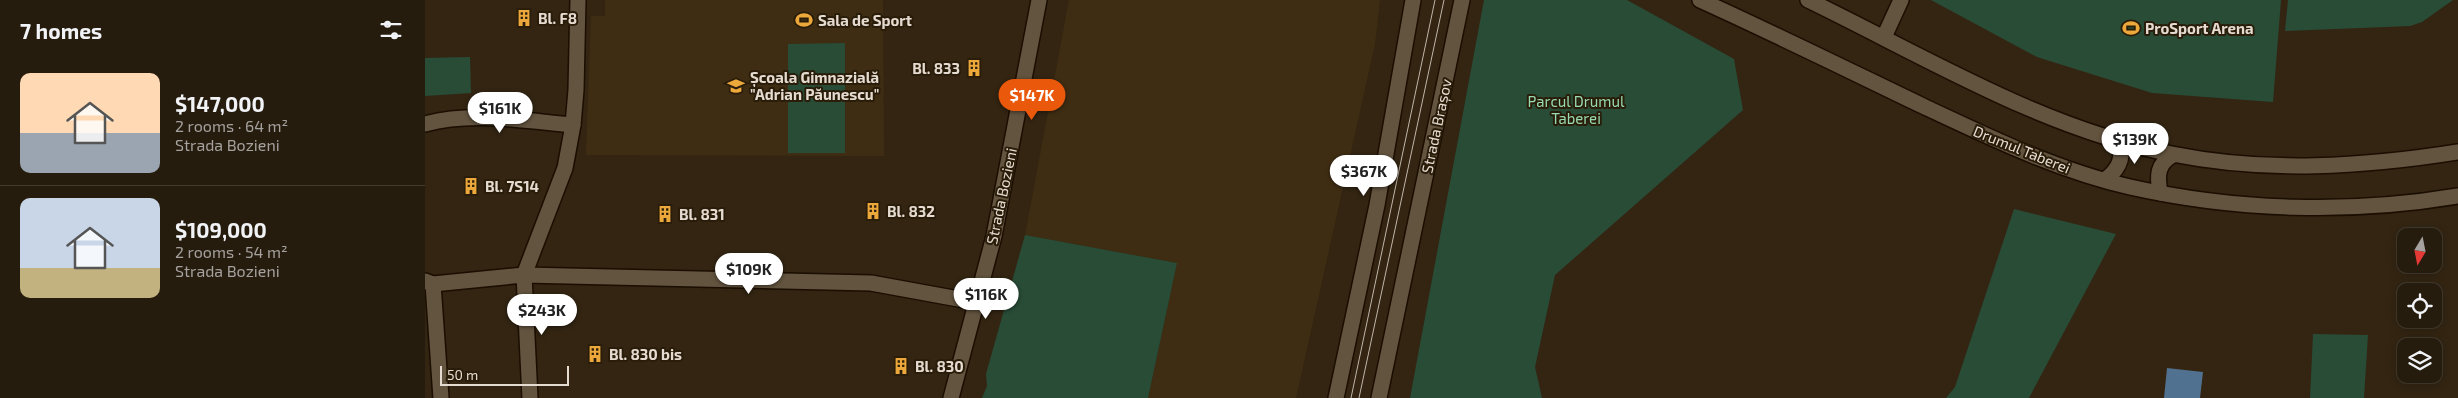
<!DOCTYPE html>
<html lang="en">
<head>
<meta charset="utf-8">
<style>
  :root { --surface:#261c0e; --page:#32291c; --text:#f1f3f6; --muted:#a4a19e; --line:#423a2e; --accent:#ea580c }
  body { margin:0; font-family:"Exo 2",sans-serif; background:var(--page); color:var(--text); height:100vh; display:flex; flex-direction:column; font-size:19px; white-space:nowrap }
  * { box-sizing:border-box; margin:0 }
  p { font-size:16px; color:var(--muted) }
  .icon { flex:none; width:28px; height:28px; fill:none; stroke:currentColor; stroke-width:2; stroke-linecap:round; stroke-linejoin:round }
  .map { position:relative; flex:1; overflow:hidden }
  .side { display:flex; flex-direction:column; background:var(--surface); width:425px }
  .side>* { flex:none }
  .needle { width:32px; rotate:190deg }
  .tools { position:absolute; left:1972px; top:228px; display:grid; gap:10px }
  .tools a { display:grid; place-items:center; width:45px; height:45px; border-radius:10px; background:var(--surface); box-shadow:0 2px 12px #0003,0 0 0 1px var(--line); font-size:25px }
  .scale { position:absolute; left:15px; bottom:12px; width:129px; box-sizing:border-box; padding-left:5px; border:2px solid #e5dbd0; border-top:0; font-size:14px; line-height:18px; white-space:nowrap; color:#e5dbd0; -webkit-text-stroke:4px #291c09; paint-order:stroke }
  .price { position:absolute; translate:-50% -42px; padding:0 11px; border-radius:18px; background:#fff; color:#222; font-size:16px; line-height:32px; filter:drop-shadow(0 1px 2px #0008) }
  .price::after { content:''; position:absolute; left:50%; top:30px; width:15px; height:11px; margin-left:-8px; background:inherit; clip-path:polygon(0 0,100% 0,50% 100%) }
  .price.current { background:var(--accent); color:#fff }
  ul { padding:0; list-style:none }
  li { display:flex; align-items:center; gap:15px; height:125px; padding:0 20px }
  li+li { border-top:1px solid var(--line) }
  li span { display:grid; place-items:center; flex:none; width:140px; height:100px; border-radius:10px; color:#555 }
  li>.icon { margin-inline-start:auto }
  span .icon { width:60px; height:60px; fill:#fffc; stroke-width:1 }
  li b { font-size:21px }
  h2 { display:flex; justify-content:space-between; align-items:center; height:60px; padding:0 20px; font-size:21px }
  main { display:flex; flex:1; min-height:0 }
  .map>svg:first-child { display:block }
  .built { fill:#3f2d13 }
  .green { fill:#294c37 }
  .water { fill:#50718f }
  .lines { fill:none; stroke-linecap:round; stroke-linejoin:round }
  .street-casing { stroke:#1b0e00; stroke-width:18 }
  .secondary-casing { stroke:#1b0e00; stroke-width:18 }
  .street { stroke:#63543f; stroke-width:15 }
  .secondary { stroke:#63543f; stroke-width:15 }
  .tram { stroke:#c0b6a9; stroke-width:1 }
  .labels { text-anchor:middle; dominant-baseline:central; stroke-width:4; stroke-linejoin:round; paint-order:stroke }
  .poi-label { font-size:15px; font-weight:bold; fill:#e5dbd0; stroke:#291c09; text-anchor:start }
  .park-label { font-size:15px; fill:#98dbb0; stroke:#291c09 }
  .street-label { font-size:15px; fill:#e5dbd0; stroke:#291c09 }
</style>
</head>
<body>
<main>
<section class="side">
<h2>7 homes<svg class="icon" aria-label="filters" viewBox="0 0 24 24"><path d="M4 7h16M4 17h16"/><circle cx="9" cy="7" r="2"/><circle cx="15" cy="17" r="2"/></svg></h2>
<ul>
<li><span style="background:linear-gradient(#ffd9b3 60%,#9aa5b1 0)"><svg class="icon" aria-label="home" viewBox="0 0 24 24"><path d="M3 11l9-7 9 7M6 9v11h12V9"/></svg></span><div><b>$147,000</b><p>2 rooms · 64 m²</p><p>Strada Bozieni</p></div></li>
<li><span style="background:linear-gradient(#c9d6e8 70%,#c2b280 0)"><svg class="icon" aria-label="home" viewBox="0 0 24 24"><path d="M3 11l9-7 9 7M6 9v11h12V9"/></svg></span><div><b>$109,000</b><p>2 rooms · 54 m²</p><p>Strada Bozieni</p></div></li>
</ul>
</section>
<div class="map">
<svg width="2033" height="398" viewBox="0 0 2033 398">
  <rect width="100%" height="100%" fill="#332512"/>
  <g class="built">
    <path d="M180,0H458L459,156L161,155L166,16H180Z"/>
    <path d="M644,0H955L950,44L871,398H723L752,263L600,235Z"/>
  </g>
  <g class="green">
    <path d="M1059,0H1202L1309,59L1318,110L1130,275L1110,367L1117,398H985Z"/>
    <path d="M1506,0H1856L1848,102L1727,93L1612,57Z"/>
    <path d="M1863,0H2028L1997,22L1985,26L1860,31Z"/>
    <path d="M420,43V153H363V44Z"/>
    <path d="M45,57L46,93L0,96V58Z"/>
    <path d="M1589,209L1691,234L1604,398H1521L1530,387Z"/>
    <path d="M600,235L752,263L723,398H557L562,386L561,374Z"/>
    <path d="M1888,334L1943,335L1939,398H1885Z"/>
  </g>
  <path class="water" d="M1742,368L1778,372L1775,398H1739Z"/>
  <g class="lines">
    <g class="street-casing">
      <g id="street">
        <path d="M1459,37L1476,0"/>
        <path d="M0,124C47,111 100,121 148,125"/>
        <path d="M0,281L8,284L99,275L446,283L550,302"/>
        <path d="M8,284L16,398"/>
        <path d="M105,398L99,275L140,168L148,125L151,90L153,0"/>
        <path d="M526,398L569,236L614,0"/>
      </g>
    </g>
    <g class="secondary-casing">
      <g id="secondary">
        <path d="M1275,0C1350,34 1425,71 1500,107C1566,138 1634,171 1705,187C1812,211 1926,214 2033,196"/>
        <path d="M1383,0C1501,57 1618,129 1747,154C1842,173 1939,167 2033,152"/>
        <path d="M1680,180C1694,169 1701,156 1691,140"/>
        <path d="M1735,193C1732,175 1732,164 1748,155"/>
        <path d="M911,398L952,205L988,0"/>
        <path d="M954,398L1037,0"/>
      </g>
    </g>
    <use href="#street" class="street"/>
    <use href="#secondary" class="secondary"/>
    <g class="tram">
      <path d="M926,398L1010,0"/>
      <path d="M934,398L1019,0"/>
    </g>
  </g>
  <defs>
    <g id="building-bare" transform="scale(1.35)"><path d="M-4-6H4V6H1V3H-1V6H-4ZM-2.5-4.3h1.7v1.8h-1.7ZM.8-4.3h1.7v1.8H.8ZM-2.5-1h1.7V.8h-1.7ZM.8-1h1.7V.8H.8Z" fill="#eda83c" stroke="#291c09" stroke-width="2.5" paint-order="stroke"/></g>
    <g id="stadium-bare" transform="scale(1.35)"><path d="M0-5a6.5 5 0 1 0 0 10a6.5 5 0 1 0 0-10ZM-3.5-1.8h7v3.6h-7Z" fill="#eda83c" stroke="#291c09" stroke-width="2.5" paint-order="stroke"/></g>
    <g id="school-bare" transform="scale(1.35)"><path d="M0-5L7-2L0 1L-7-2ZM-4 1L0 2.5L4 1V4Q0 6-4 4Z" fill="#eda83c" stroke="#291c09" stroke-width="2.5" paint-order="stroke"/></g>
  </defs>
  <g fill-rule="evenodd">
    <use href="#building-bare" x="99" y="18"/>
    <use href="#stadium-bare" x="379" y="20"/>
    <use href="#stadium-bare" x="1706" y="28"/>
    <use href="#building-bare" x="549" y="68"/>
    <use href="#school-bare" x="311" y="86"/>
    <use href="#building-bare" x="46" y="186"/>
    <use href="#building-bare" x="448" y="211"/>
    <use href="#building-bare" x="240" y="214"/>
    <use href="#building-bare" x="170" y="354"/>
    <use href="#building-bare" x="476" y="366"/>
  </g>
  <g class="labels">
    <g class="poi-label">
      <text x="113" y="18">Bl. F8</text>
      <text x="393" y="20">Sala de Sport</text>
      <text x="1720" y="28">ProSport Arena</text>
      <text x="535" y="68" text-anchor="end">Bl. 833</text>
      <text x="325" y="77">Școala Gimnazială<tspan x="325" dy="17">"Adrian Păunescu"</tspan></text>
      <text x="60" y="186">Bl. 7S14</text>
      <text x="462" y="211">Bl. 832</text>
      <text x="254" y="214">Bl. 831</text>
      <text x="184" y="354">Bl. 830 bis</text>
      <text x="490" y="366">Bl. 830</text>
    </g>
    <g class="park-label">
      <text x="1151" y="101">Parcul Drumul<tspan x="1151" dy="17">Taberei</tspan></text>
    </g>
    <g class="street-label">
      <text transform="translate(1011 126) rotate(-78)">Strada Brașov</text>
      <text transform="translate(1597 149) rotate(22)">Drumul Taberei</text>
      <text transform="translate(576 196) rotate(-78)">Strada Bozieni</text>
    </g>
  </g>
</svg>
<div class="tools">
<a><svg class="needle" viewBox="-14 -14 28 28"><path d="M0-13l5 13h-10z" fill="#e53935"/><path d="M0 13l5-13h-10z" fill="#a4a19e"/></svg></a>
<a><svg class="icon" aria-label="locate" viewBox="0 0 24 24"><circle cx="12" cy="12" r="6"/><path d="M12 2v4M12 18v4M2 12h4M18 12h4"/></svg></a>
<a><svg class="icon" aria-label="layers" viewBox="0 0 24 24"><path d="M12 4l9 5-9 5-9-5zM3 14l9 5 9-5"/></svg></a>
</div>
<div class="scale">50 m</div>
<b class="price current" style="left:607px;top:121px">$147K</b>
<b class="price" style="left:75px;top:134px">$161K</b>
<b class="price" style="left:1710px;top:165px">$139K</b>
<b class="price" style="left:939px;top:197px">$367K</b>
<b class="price" style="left:324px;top:295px">$109K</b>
<b class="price" style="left:561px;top:320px">$116K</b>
<b class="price" style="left:117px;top:336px">$243K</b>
</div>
</main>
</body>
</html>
